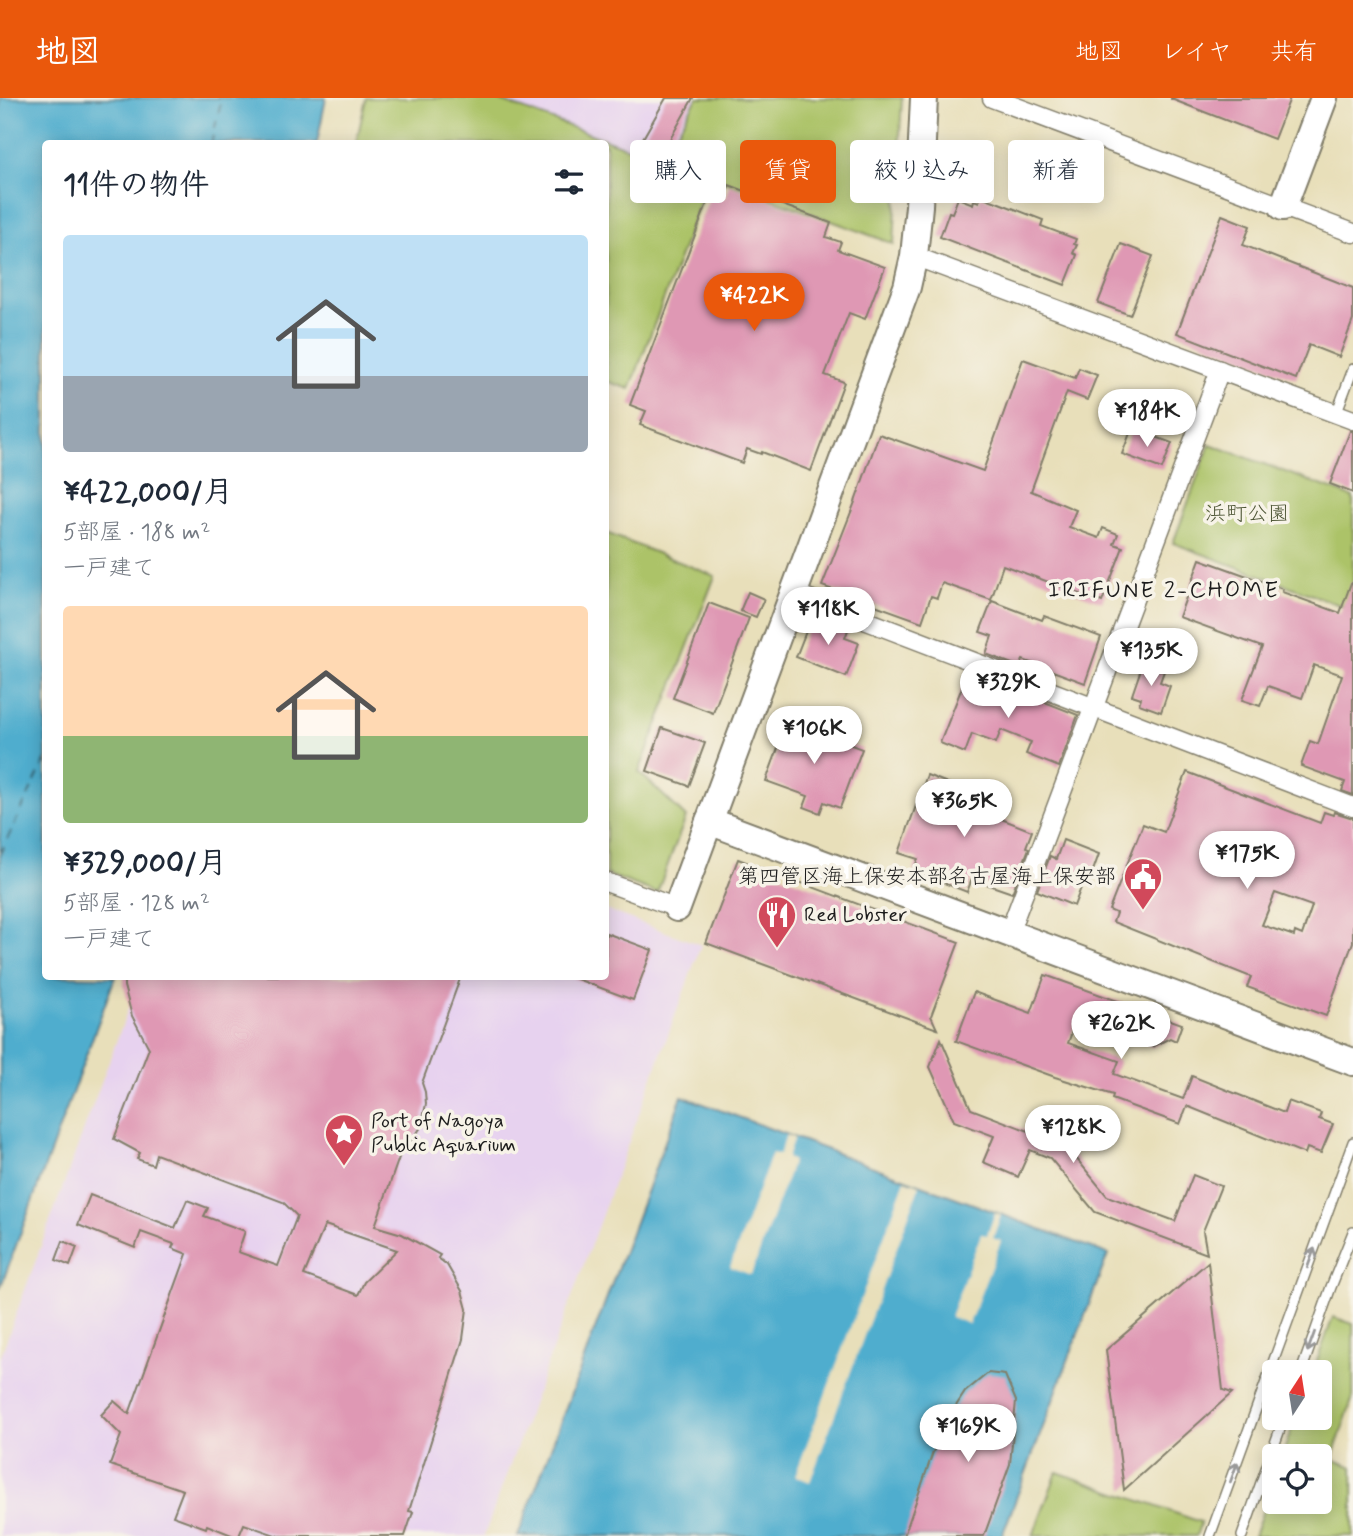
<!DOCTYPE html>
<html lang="ja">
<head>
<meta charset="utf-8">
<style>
  :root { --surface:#fff; --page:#f2f2f3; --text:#1f2937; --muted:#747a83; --accent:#ea580c }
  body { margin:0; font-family:Mynerve,"Klee One",sans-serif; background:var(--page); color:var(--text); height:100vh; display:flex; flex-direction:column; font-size:26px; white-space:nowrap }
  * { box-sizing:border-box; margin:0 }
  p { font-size:23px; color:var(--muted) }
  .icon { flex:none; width:38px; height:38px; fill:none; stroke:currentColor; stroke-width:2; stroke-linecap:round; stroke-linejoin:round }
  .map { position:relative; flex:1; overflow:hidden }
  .details { position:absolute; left:42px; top:42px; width:567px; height:840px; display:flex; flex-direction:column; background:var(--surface); border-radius:7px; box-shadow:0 4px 18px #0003 }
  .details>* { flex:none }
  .guide { position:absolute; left:630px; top:42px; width:618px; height:63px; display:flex; gap:14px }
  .needle { width:46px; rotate:12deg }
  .tools { position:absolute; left:1262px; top:1262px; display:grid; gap:14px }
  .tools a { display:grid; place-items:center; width:70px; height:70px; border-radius:7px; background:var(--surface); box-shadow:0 4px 18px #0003; font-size:35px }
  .price { position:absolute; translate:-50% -60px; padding:0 16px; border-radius:24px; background:#fff; color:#222; font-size:23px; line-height:46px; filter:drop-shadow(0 2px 4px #0008) }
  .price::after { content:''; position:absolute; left:50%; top:42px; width:21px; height:16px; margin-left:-10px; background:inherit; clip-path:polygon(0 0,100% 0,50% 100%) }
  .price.active { background:var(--accent); color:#fff }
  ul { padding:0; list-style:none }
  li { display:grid; align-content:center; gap:14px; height:371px; padding:0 21px }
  li span { display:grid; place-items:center; height:217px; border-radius:7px; color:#555 }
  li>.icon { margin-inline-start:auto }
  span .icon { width:126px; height:126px; fill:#fffc; stroke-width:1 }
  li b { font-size:30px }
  h2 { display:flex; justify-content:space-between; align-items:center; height:84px; padding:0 21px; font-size:30px }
  .pill { padding:0 24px; border-radius:7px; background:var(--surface); box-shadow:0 4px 18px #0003; font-size:24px; line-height:63px }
  .pill.active { background:var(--accent); color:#fff }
  header { display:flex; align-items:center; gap:42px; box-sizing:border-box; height:98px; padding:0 35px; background:var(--accent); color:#fff }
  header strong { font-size:33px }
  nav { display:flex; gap:38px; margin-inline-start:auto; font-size:24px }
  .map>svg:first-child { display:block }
  .built { fill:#e7d2ef }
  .green { fill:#acc367; stroke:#647042; stroke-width:2 }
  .water { fill:#4fadce; stroke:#366475; stroke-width:2 }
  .pier { fill:#e8dfba }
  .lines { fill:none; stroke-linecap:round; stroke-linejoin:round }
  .ferry { stroke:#305663; stroke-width:2; stroke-dasharray:9 7; stroke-linecap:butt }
  .building { fill:#df98b4; fill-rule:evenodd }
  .lane-casing { stroke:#827e6b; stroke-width:12 }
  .street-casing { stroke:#827e6b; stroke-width:21 }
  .secondary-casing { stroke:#827e6b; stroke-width:30 }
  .lane { stroke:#fff; stroke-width:9 }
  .street { stroke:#fff; stroke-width:18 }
  .secondary { stroke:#fff; stroke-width:26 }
  .oneway { stroke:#999 }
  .labels { text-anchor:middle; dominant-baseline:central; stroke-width:7; stroke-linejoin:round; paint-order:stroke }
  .park-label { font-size:21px; fill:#4e5636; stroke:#f7f3e8 }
  .poi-label { font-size:21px; fill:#1c1c1c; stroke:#f7f3e8; text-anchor:start }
  .neighbourhood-label { font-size:23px; letter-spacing:2px; fill:#1c1c1c; stroke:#f7f3e8 }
</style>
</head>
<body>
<header>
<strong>地図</strong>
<nav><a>地図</a><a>レイヤ</a><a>共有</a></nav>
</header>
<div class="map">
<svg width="1353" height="1438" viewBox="0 0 1353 1438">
  <rect width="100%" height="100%" fill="#f7f3e8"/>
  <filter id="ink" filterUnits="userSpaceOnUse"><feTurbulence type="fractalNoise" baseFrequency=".0143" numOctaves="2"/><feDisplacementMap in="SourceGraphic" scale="14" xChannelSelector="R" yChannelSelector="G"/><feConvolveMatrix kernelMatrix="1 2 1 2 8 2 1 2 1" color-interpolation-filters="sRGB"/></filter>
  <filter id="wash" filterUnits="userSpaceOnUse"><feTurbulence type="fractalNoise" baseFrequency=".00686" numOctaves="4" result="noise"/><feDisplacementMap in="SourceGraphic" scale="28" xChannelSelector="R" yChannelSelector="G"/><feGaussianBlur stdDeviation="1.57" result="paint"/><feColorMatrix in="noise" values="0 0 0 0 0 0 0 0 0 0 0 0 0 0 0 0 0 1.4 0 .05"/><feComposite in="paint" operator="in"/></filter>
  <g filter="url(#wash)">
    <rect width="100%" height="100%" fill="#e8dfba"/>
    <g class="built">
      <path d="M493,0H697L661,62Z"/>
      <path d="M606,812L701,847L484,1438H0V1260L140,879L606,878Z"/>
    </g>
    <g class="green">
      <path d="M366,0H493L661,62L697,0H902L894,146L710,78L630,291L606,283V46H356Z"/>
      <path d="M1210,346L1353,399V512L1173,445Z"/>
      <path d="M606,435L715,478L639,674L686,719L657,795L606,776Z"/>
      <path d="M1333,1219L1353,1226V1299L1332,1361L1353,1369V1438H1254L1274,1381V1404H1320V1358H1282L1296,1320H1320V1274H1313Z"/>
      <path d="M1057,1374L1201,1424L1196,1438H1033Z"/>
    </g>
    <g class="water">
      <path d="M0,0H326L317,45L46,46V878L115,879L0,1191Z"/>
      <path d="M682,998L1108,1156L1002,1438H518Z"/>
    </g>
    <g class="pier">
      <path d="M786,1037L794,1040L787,1060L793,1063L751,1177L730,1169L772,1055L779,1057Z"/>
      <path d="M905,1082L920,1087L810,1384L795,1378Z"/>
      <path d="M995,1115L1001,1117L993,1140L1001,1143L969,1226L950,1219L981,1136L987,1137Z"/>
    </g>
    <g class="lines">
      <g class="ferry">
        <path d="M211,46L222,0"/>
        <path d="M0,756L46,661"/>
      </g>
    </g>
    <g id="blocks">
      <g class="building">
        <path d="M666,0H693L659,61L638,49Z"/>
        <path d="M1171,0H1290L1274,41L1171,1Z"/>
        <path d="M729,87L831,125L826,139L841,144L838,152L885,169L865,221L849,215L825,277L844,284L811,373L762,354L761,356L747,351L742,365L640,327L646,313L630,307L711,95L725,100Z"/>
        <path d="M981,98L1043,122L1041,128L1076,141L1074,146L1077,147L1073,155L1077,157L1065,187L940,139L949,114L952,115L958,100L973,106L974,102L979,104Z"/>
        <path d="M1222,117L1250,128L1243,147L1353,190V222L1339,259L1309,247L1296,281L1177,235Z"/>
        <path d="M1121,146L1153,158L1130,217L1098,205Z"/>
        <path d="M1023,261L1075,280L1079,270L1097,277L1087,302L1067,294L1031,393L1076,412L1069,429L1099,440L1103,430L1118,436L1114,446L1123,449L1102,504L1003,467L991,502L942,485L937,500L931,498L922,524L822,488L855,404L879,336L983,373Z"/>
        <path d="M1132,330L1172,345L1162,371L1122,356Z"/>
        <path d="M1350,333H1353V395L1330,386Z"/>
        <path d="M1200,461L1283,491L1282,494L1340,515L1351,485H1353V697L1342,693L1345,684L1301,668L1310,643L1318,646L1342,577L1314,567L1302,600L1268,588L1260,608L1242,602L1262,549L1179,519Z"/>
        <path d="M748,494L764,501L756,519L740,513Z"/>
        <path d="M992,503L1042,522L1044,518L1101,539L1085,585L1023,562L1020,569L986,556L992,538L980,534Z"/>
        <path d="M709,505L749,520L713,615L673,600Z"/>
        <path d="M812,518L848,532L845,540L859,545L846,579L796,559Z"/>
        <path d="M1143,565L1164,573L1160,584L1170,588L1161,614L1139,606L1141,600L1132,597Z"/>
        <path d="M968,574L1078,617L1059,669L1026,656L1031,644L1001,632L996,645L972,636L965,655L940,645Z"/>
        <path d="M788,623L862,651L840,710L824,704L820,715L804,709L808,698L766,683Z"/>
        <path d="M662,630L705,645L689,688L647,673Z"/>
        <path d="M1187,674L1320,725L1324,714L1333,717L1334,714L1353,720V844L1326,918L1247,889L1251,879L1113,824L1116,815L1109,812L1143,726L1164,734ZM1275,795L1312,808L1302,837L1295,834L1294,838L1262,827Z"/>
        <path d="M927,677L996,704L991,717L1032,733L1026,749L1029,750L1012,795L972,781L967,794L913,773L918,761L899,755Z"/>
        <path d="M1063,742L1099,756L1089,784L1084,782L1074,808L1037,793L1050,758L1056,761Z"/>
        <path d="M738,761L959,844L931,918L937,931L706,845Z"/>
        <path d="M606,835L652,852L633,902L574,880V878H606Z"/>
        <path d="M1045,877L1182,926L1176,943L1170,940L1152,949L1079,915L1068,945L1119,963L1114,976L1183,1001L1192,978L1284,1015L1288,1003L1321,1015L1319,1021L1333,1026L1321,1055L1307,1050L1305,1056L1187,1008L1180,1026L1112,1001L1113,997L1055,979L956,943L974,894L1031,915Z"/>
        <path d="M124,878H461L422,985L425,994L426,1006L421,1029L413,1041L402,1051L375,1128L402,1136L440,1157L438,1160L447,1167L462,1193L467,1211L463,1241L409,1413L413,1414L405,1438H278L244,1426L239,1438H234L207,1427L206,1430L173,1418L183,1392L110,1367L121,1337L101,1317L114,1303L129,1316L187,1156L172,1150L174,1146L141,1134L135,1150L78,1127L90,1097L175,1130L187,1102L208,1110L204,1118L245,1133L238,1154L278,1168L297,1118L283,1104L156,1056L153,1067L137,1061L140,1055L114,1041L149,950L132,918L124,888ZM325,1127L397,1152L364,1184L358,1197L304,1177Z"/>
        <path d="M941,941L971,1011L1039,1037L1050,1010L1067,1017L1058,1038L1107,1098L1175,1123L1193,1077L1221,1088L1203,1133L1207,1156L1095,1114L1050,1060L1030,1052L1018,1079L983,1064L994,1038L954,1023L930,969Z"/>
        <path d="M63,1143L77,1149L70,1168L56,1162Z"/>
        <path d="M1208,1164L1223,1292L1232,1295L1124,1392L1106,1252Z"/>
        <path d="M988,1275L1005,1277L1016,1303L1010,1366L984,1438H904L941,1331L965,1294Z"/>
      </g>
    </g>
  </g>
  <g filter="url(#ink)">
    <use href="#blocks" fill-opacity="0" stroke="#827e6b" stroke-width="2"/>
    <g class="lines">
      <g class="lane-casing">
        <g id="lane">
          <path d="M1336,316L1353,271"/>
          <path d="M1301,1274L1331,1189L1353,1134"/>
          <path d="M1210,1438L1353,1044"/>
          <path d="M1242,1438L1284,1320"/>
        </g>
      </g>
      <g class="street-casing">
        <g id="street">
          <path d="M992,0L1353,135"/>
          <path d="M914,158L1353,322"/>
          <path d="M794,495L1353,709"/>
          <path d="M606,784L677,810"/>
          <path d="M1009,835L1220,272"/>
        </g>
      </g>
      <g class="secondary-casing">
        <g id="secondary">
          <path d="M1283,109L1324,0"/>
          <path d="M709,723L1353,964"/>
          <path d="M677,810L907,189L914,158L919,108L924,0"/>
        </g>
      </g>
      <use href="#lane" class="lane"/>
      <use href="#street" class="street"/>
      <use href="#secondary" class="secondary"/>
    </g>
    <defs><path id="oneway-shaft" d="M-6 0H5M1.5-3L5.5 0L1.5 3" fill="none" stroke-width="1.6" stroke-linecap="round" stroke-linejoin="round" transform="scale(1.75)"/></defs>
    <g class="oneway">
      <use href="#oneway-shaft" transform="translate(1311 1160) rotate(-70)"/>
      <use href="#oneway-shaft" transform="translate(1311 1244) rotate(110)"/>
      <use href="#oneway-shaft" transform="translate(1234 1374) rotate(-70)"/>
    </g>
  </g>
  <defs>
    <g id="civic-pin" transform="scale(2.0125)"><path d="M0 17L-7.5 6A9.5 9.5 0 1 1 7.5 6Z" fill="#d1495b" stroke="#f7f3e8"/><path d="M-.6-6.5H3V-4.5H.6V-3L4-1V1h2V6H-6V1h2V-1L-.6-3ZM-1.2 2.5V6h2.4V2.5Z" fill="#fff"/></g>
    <g id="restaurant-pin" transform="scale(2.0125)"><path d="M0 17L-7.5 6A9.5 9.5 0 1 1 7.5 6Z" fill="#d1495b" stroke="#f7f3e8"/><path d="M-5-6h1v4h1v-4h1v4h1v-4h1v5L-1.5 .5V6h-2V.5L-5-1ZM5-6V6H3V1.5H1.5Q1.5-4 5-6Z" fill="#fff"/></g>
    <g id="sight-pin" transform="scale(2.0125)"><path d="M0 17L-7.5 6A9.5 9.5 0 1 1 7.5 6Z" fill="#d1495b" stroke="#f7f3e8"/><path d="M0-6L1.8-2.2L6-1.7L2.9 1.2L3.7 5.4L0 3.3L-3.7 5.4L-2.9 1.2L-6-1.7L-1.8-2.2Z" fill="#fff"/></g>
  </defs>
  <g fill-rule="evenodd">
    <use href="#civic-pin" x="1143" y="779"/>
    <use href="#restaurant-pin" x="777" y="817"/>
    <use href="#sight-pin" x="344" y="1035"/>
  </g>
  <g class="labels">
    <g class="park-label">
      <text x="1247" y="416">浜町公園</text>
    </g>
    <g class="poi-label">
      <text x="1116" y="779" text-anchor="end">第四管区海上保安本部名古屋海上保安部</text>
      <text x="804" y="817">Red Lobster</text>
      <text x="371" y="1023">Port of Nagoya<tspan x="371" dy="24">Public Aquarium</tspan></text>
    </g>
    <g class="neighbourhood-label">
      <text x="1164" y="493">IRIFUNE 2-CHOME</text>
    </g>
  </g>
</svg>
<div class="tools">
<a><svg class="needle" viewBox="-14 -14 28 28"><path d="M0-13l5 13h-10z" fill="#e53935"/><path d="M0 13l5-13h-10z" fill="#747a83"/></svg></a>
<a><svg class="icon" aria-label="locate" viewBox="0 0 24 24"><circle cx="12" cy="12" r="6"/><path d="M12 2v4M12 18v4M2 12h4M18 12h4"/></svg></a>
</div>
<b class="price active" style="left:754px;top:235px">¥422K</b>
<b class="price" style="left:1147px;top:351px">¥184K</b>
<b class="price" style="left:828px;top:549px">¥118K</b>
<b class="price" style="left:1151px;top:590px">¥135K</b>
<b class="price" style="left:1008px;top:622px">¥329K</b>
<b class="price" style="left:814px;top:668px">¥106K</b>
<b class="price" style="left:964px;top:741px">¥365K</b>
<b class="price" style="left:1247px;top:793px">¥175K</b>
<b class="price" style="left:1121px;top:963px">¥262K</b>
<b class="price" style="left:1073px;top:1067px">¥128K</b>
<b class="price" style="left:968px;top:1366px">¥169K</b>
<div class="guide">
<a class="pill">購入</a>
<a class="pill active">賃貸</a>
<a class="pill">絞り込み</a>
<a class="pill">新着</a>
</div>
<section class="details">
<h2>11件の物件<svg class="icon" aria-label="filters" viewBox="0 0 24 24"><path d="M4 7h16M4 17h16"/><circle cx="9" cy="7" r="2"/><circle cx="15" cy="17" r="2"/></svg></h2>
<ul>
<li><span style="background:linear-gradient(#bfe0f5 65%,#9aa5b1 0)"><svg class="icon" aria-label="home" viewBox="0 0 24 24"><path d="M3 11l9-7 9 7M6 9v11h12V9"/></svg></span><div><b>¥422,000/月</b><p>5部屋 · 188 m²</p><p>一戸建て</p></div></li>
<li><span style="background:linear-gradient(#ffd9b3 60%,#8fb573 0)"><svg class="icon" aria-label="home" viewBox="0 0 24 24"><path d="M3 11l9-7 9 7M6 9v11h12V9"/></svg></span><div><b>¥329,000/月</b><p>5部屋 · 128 m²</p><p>一戸建て</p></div></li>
</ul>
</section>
</div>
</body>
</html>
